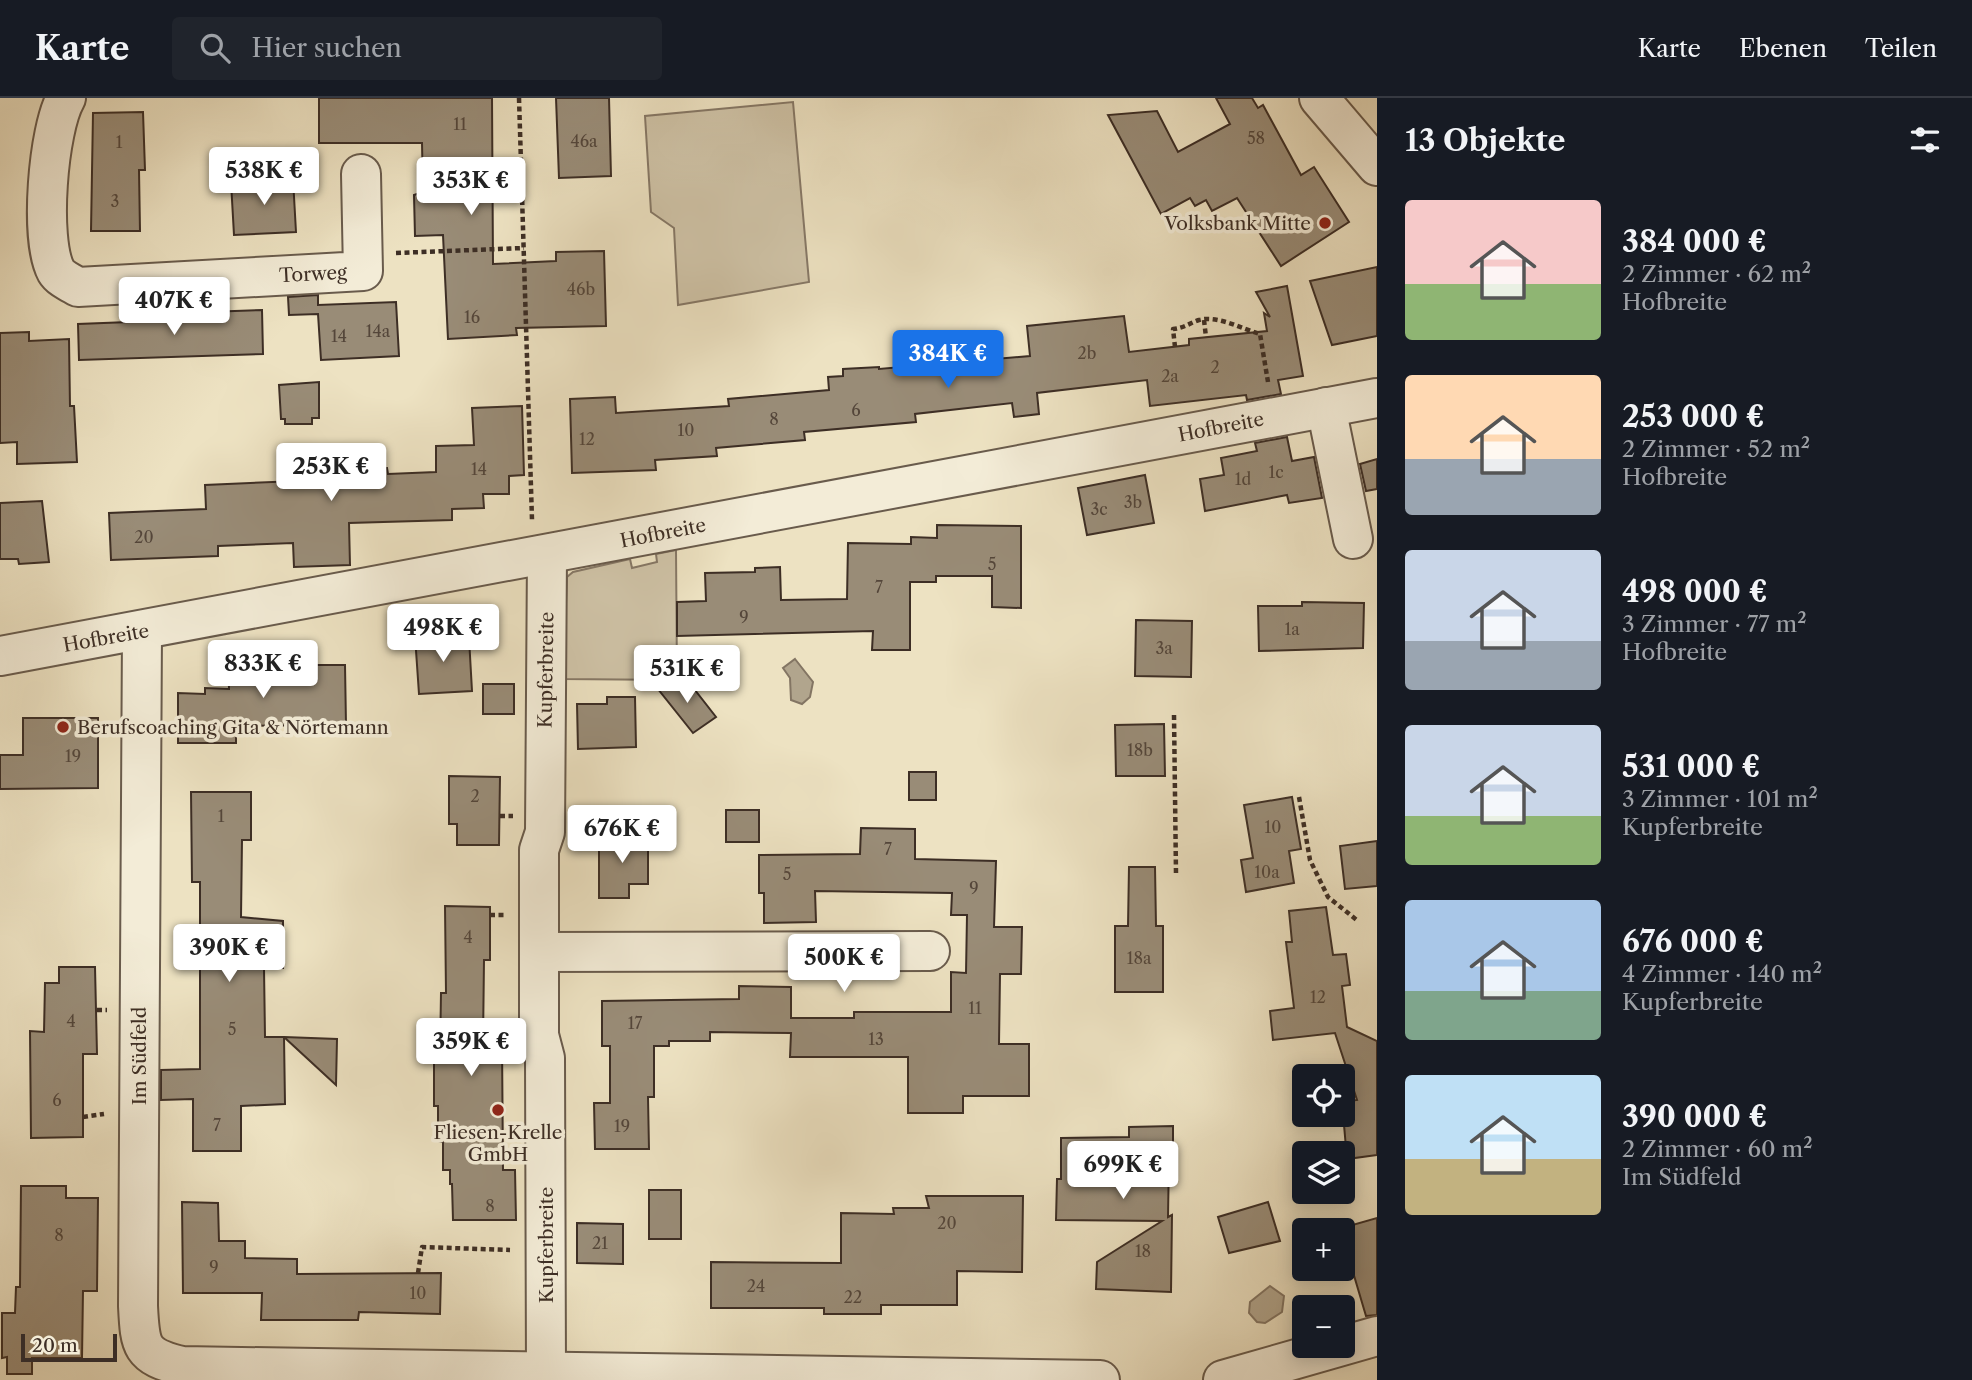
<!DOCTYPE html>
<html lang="de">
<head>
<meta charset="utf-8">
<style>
  :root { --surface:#171b24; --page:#20242c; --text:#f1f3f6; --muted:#9ea1a6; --line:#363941; --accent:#1a73e8 }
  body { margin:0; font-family:"Libre Caslon Text",serif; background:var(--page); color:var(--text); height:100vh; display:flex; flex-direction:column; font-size:26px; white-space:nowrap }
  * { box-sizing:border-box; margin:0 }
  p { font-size:23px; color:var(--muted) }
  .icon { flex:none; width:38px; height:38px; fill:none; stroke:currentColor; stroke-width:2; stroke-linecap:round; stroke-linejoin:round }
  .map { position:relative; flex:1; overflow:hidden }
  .side { display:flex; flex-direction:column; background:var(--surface); width:595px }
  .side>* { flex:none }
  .controls { position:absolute; left:1292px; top:966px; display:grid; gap:14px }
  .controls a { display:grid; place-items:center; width:63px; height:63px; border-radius:7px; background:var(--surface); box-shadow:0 4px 18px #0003; font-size:35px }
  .scale { position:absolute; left:21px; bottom:18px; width:96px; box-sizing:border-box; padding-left:7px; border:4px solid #3d2e25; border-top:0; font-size:19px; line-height:24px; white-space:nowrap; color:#3d2e25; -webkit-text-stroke:5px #f3ecd7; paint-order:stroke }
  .price { position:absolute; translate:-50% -60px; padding:0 16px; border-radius:7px; background:#fff; color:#222; font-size:23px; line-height:46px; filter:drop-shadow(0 2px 4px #0008) }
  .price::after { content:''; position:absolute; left:50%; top:42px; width:21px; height:16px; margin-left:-10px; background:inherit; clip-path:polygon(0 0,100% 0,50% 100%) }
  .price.active { background:var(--accent); color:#fff }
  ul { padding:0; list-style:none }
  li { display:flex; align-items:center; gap:21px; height:175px; padding:0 28px }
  li span { display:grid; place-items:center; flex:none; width:196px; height:140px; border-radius:7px; color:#555 }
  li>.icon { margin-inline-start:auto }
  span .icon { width:84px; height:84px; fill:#fffc; stroke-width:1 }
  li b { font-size:30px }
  h2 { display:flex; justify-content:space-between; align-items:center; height:84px; padding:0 28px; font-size:30px }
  header { display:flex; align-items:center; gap:42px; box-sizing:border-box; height:98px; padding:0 35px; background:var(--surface); border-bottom:2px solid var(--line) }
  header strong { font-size:33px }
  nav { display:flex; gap:38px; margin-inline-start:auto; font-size:24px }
  .search { width:490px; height:63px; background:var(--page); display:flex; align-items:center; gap:18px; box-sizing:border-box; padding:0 24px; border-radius:7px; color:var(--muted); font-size:26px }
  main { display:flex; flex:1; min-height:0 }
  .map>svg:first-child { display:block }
  .green { fill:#cfc3a7; stroke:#867866; stroke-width:2 }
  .water { fill:#b1a58d; stroke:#837563; stroke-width:2 }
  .building { fill:#998c77; stroke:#3d2e25; stroke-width:2 }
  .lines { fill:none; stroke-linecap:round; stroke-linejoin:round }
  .minor-casing { stroke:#695b4c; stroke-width:42 }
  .path { stroke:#3d2e25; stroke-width:4.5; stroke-dasharray:5 3.5; stroke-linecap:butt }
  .minor { stroke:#f3ecd7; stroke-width:38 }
  .poi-dot { fill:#8f2418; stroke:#f3ecd7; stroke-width:2.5 }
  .labels { text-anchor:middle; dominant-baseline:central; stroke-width:7; stroke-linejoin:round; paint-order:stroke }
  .number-label { font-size:16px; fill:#54463a }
  .poi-label { font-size:19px; fill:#3d2e25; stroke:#f3ecd7; text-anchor:end }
  .street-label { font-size:19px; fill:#3d2e25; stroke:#f3ecd7 }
</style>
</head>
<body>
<header>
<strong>Karte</strong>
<div class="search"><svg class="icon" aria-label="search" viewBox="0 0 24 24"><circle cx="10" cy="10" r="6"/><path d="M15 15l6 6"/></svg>Hier suchen</div>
<nav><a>Karte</a><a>Ebenen</a><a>Teilen</a></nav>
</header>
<main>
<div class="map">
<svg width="1377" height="1282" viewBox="0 0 1377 1282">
  <rect width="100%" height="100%" fill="#ede2c2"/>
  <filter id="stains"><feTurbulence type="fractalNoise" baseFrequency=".00286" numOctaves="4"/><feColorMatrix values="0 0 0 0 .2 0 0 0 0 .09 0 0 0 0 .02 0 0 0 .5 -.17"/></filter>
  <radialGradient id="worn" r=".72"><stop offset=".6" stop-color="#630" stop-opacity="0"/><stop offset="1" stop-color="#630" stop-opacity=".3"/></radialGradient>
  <g class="green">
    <path d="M793,4L809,184L678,207L674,130L651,114L645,18Z"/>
    <path d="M676,452L677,582L563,581L567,479L573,474L630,461L632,470L657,464L656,456Z"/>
  </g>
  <g class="water">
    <path d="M795,561L813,584L810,599L802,606L791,602L790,580L783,570Z"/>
    <path d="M1270,1188L1284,1198L1282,1214L1265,1225L1257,1224L1249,1215L1250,1204Z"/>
  </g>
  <g class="building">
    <path d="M319,0H492L493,166L556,163V154L604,153L606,228L516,230L517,237L448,241L443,137L415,138L414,97L423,94L422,45H319Z"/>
    <path d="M556,0H609L611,78L559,80Z"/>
    <path d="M1216,0H1252L1258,10L1263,7L1301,77L1314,69L1349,124L1281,168L1237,100L1212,113L1206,102L1195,108L1190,100L1161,116L1108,17L1157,13L1178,54L1230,26Z"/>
    <path d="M143,14L145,72H139L140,133H91L93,15Z"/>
    <path d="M293,81L296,134L234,137L231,84Z"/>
    <path d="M1377,169V238L1332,247L1310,183Z"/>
    <path d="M1287,188L1303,278L1278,282L1281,296L1247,302L1246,297L1150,308L1147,282L1037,295L1039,316L1014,319L1012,305L915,316L916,324L804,334L805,342L716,350L717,358L655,362L656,372L572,375L570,301L615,299L616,315L729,308L728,301L829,292L828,279L843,278V271L879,269V271L1030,258L1027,228L1124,218L1129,254L1189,247V241L1267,233L1264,215L1270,219L1256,194Z"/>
    <path d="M318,197V207L396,204L399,258L321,262L318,216L289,217L288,199Z"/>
    <path d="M262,212L263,256L79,262L78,226L207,221V214Z"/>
    <path d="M29,234V243L69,241L70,308H74L77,364L17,366V344L0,345V235Z"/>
    <path d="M319,284V320H312V326H285V321H281L279,287Z"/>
    <path d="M522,308L524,377L509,378V396H483L484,410L452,411V422L349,425L350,467L294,469L293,445L218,448V458L111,462L109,415L206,411L205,387L297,383L298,389L353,386L352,371L387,370L388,376L436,374V348L474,347L472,310Z"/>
    <path d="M1287,339L1292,363L1314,359L1322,400L1289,405L1287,397L1205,413L1200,381L1224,377L1221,360L1257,353L1255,345Z"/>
    <path d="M1377,361V391L1366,393L1360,366Z"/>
    <path d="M1145,377L1154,425L1087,437L1078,390Z"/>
    <path d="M42,403L49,464L19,466L18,461H0V405Z"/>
    <path d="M937,427L1021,428V510L992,509V478H936V484H910V552H872L873,533L677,538V504L706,503L705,475L755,474V470L780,469L781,502L847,501L848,445L911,446V439L937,440Z"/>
    <path d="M1302,504L1364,505L1363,550L1259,553L1258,508H1302Z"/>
    <path d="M1136,522L1192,523L1191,579L1135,578Z"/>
    <path d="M451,536L452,541L469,540L472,593L419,596L415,538Z"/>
    <path d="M256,554L257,567H345L346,627L236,628V645H178V595L205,596V590L229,591L228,555Z"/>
    <rect x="483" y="586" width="31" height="30"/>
    <path d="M654,586L691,587L716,619L693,635Z"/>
    <path d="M607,599H635L636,649L578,651L577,606H607Z"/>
    <path d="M23,620H98V690L0,691V657H23Z"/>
    <path d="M1164,626L1165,678H1116L1115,627Z"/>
    <rect x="909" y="674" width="27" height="28"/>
    <path d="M449,678L500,679L499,747H457V726H449Z"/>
    <path d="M191,694H251V742H242L241,819L283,823V870H264L265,939H284L285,1006L241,1008V1053H193V1001L161,1002V972L200,971V784H192Z"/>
    <path d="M1292,699L1301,751L1289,753L1294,785L1246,794L1241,762L1253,760L1244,707Z"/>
    <rect x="726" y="712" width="33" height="32"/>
    <path d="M861,730L915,731V761L996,763L994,829H1022L1021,876H1000L999,946H1029V998H963V1015H908V959H790L791,935L710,934V943H669V948H654V999H648L649,1051H595L594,1005H610V948H602V903L739,901V888L791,889V920H854V914H951V874L966,875L967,817H951L952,795L815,793L816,824L764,825V795H759V757L860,756Z"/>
    <path d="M599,739L648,740V786H629V800H599Z"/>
    <path d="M1377,743V788L1345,791L1340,748Z"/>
    <path d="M1129,769H1155L1156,828H1163V894H1115V828H1128Z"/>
    <path d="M445,808L490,809V862H484L483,945H502L503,1072H515L516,1122H453L452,1086H450V1072H443V1044L438,1043V1008H434V958H440L441,895H446Z"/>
    <path d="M1326,809L1333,857L1346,856L1350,887L1342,888L1347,929L1377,943V1057L1347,1061L1342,1004L1357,1002L1335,935L1273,942L1270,913L1294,910L1286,844H1292L1289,813Z"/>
    <path d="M59,869H95L97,956H83V1039L31,1040L30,933L44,934L45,885H59Z"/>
    <path d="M284,939L337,941L336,987Z"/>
    <path d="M1173,1028V1059H1169L1168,1119L1172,1117L1171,1194L1096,1191L1097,1164L1162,1123L1056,1122L1057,1081H1061V1040L1129,1039V1029Z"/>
    <path d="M21,1088H66V1100H98L97,1193H83L82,1260H32V1276H7V1259L2,1260V1215H15L16,1189H20Z"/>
    <rect x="649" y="1092" width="32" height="49"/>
    <path d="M926,1098H1023L1022,1174L957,1173V1207H881V1216H824V1210H711V1164L841,1165V1115L894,1116L893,1110H929Z"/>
    <path d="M182,1104L218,1105L219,1143H245V1160L297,1161V1176L441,1175L440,1216L359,1214L358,1222H261L262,1195H183Z"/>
    <path d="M1268,1104L1280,1143L1229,1155L1218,1119Z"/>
    <path d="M1377,1120V1217L1366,1218L1350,1164L1342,1166V1132H1335Z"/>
    <path d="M577,1125L623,1126V1166L577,1165Z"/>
  </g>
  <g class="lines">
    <g class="minor-casing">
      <g id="minor">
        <path d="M66,0C48,31 39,141 56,173C60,180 71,185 78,189L363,173L361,76"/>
        <path d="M1319,0L1377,68"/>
        <path d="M1326,309L1353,441"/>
        <path d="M142,534L138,1208C140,1248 140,1258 182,1268L1100,1282"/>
        <path d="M0,558L1377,300"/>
        <path d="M540,854L930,853"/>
        <path d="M546,1273L545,960L539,937V752L545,734L547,457"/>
        <path d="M1223,1282L1377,1238"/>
      </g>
    </g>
    <g class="path">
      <path d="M519,0L532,422"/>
      <path d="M396,155L524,150"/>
      <path d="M1204,222L1206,239"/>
      <path d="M1175,249L1173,231C1184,230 1190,225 1199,222C1218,217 1242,231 1260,236L1268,284"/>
      <path d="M1174,617L1176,776"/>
      <path d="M1299,699L1310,762L1328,799L1358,823"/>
      <path d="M500,718H513"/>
      <path d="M490,817H504"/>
      <path d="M97,912H107"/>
      <path d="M83,1019L104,1016"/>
      <path d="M418,1175L422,1149L510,1152"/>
    </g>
    <use href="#minor" class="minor"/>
  </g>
  <g class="poi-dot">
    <circle cx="1325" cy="125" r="7"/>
    <circle cx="63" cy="629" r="7"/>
    <circle cx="498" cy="1012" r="7"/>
  </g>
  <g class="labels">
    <g class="number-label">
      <text x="460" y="26">11</text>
      <text x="1256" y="40">58</text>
      <text x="584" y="43">46a</text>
      <text x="119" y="44">1</text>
      <text x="115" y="103">3</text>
      <text x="581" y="191">46b</text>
      <text x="472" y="219">16</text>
      <text x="378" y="233">14a</text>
      <text x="339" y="238">14</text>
      <text x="1087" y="255">2b</text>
      <text x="1215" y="269">2</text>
      <text x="1170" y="278">2a</text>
      <text x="856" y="312">6</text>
      <text x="774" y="321">8</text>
      <text x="686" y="332">10</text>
      <text x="587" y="341">12</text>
      <text x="479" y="371">14</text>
      <text x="1276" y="374">1c</text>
      <text x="1243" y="381">1d</text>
      <text x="1133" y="404">3b</text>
      <text x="1099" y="411">3c</text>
      <text x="144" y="439">20</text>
      <text x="992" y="466">5</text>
      <text x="879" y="489">7</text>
      <text x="744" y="519">9</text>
      <text x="1292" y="531">1a</text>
      <text x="1164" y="550">3a</text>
      <text x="1140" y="652">18b</text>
      <text x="73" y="658">19</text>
      <text x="475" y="698">2</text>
      <text x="221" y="718">1</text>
      <text x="1273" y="729">10</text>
      <text x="888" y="751">7</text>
      <text x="1267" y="774">10a</text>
      <text x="787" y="776">5</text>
      <text x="974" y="790">9</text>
      <text x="468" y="839">4</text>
      <text x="1139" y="860">18a</text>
      <text x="1318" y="899">12</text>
      <text x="975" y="910">11</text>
      <text x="71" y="923">4</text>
      <text x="635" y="925">17</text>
      <text x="232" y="931">5</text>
      <text x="876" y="941">13</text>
      <text x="57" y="1002">6</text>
      <text x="217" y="1027">7</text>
      <text x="622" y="1028">19</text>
      <text x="490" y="1108">8</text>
      <text x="947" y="1125">20</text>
      <text x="59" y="1137">8</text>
      <text x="600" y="1145">21</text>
      <text x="1143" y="1153">18</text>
      <text x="214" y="1169">9</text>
      <text x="756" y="1188">24</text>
      <text x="418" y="1195">10</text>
      <text x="853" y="1199">22</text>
    </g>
    <g class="poi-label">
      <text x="1311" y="125">Volksbank Mitte</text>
      <text x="77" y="629" text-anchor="start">Berufscoaching Gita &amp; Nörtemann</text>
      <text x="498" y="1034" text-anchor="middle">Fliesen-Krelle<tspan x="498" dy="22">GmbH</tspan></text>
    </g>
    <g class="street-label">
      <text transform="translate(313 176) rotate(-3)">Torweg</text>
      <text transform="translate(1221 329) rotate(-11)">Hofbreite</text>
      <text transform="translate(663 435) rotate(-11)">Hofbreite</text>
      <text transform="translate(106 540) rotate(-10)">Hofbreite</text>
      <text transform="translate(546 572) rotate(-89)">Kupferbreite</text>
      <text transform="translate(139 958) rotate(-90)">Im Südfeld</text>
      <text transform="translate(546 1147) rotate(-90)">Kupferbreite</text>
    </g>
  </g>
  <rect width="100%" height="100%" filter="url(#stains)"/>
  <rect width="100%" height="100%" fill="url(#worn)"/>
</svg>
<div class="controls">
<a><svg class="icon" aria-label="locate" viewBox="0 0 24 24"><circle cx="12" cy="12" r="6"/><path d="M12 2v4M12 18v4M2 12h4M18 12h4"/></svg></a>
<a><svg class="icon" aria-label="layers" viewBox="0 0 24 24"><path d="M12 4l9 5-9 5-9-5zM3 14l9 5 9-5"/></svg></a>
<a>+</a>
<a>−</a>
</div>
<div class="scale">20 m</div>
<b class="price" style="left:264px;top:109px">538K €</b>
<b class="price" style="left:471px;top:119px">353K €</b>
<b class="price" style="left:174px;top:239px">407K €</b>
<b class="price active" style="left:948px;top:292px">384K €</b>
<b class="price" style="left:331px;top:405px">253K €</b>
<b class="price" style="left:443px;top:566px">498K €</b>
<b class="price" style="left:263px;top:602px">833K €</b>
<b class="price" style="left:687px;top:607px">531K €</b>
<b class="price" style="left:622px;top:767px">676K €</b>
<b class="price" style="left:229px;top:886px">390K €</b>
<b class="price" style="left:844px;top:896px">500K €</b>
<b class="price" style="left:471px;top:980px">359K €</b>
<b class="price" style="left:1123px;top:1103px">699K €</b>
</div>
<section class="side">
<h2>13 Objekte<svg class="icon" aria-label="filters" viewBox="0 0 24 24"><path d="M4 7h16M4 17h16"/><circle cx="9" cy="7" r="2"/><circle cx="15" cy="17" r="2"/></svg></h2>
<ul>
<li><span style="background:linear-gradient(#f6c9c9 60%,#8fb573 0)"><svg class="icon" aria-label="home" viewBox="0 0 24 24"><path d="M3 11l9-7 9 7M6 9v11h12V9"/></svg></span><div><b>384 000 €</b><p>2 Zimmer · 62 m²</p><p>Hofbreite</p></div></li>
<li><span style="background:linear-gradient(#ffd9b3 60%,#9aa5b1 0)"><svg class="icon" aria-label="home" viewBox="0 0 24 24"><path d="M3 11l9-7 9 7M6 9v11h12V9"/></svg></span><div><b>253 000 €</b><p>2 Zimmer · 52 m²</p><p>Hofbreite</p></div></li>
<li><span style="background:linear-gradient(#c9d6e8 65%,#9aa5b1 0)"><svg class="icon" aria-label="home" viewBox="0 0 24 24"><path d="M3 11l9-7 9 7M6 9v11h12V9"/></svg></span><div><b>498 000 €</b><p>3 Zimmer · 77 m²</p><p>Hofbreite</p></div></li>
<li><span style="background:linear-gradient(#c9d6e8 65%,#8fb573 0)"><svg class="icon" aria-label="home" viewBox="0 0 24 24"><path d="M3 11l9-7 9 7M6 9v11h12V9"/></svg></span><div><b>531 000 €</b><p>3 Zimmer · 101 m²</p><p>Kupferbreite</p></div></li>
<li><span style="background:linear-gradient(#a9c7e8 65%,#7fa58c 0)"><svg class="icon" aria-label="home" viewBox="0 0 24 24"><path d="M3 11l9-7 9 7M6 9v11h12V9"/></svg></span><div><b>676 000 €</b><p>4 Zimmer · 140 m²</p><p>Kupferbreite</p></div></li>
<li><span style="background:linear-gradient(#bfe0f5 60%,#c2b280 0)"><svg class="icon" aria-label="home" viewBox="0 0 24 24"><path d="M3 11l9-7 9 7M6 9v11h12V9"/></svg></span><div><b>390 000 €</b><p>2 Zimmer · 60 m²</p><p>Im Südfeld</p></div></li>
</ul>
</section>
</main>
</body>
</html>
